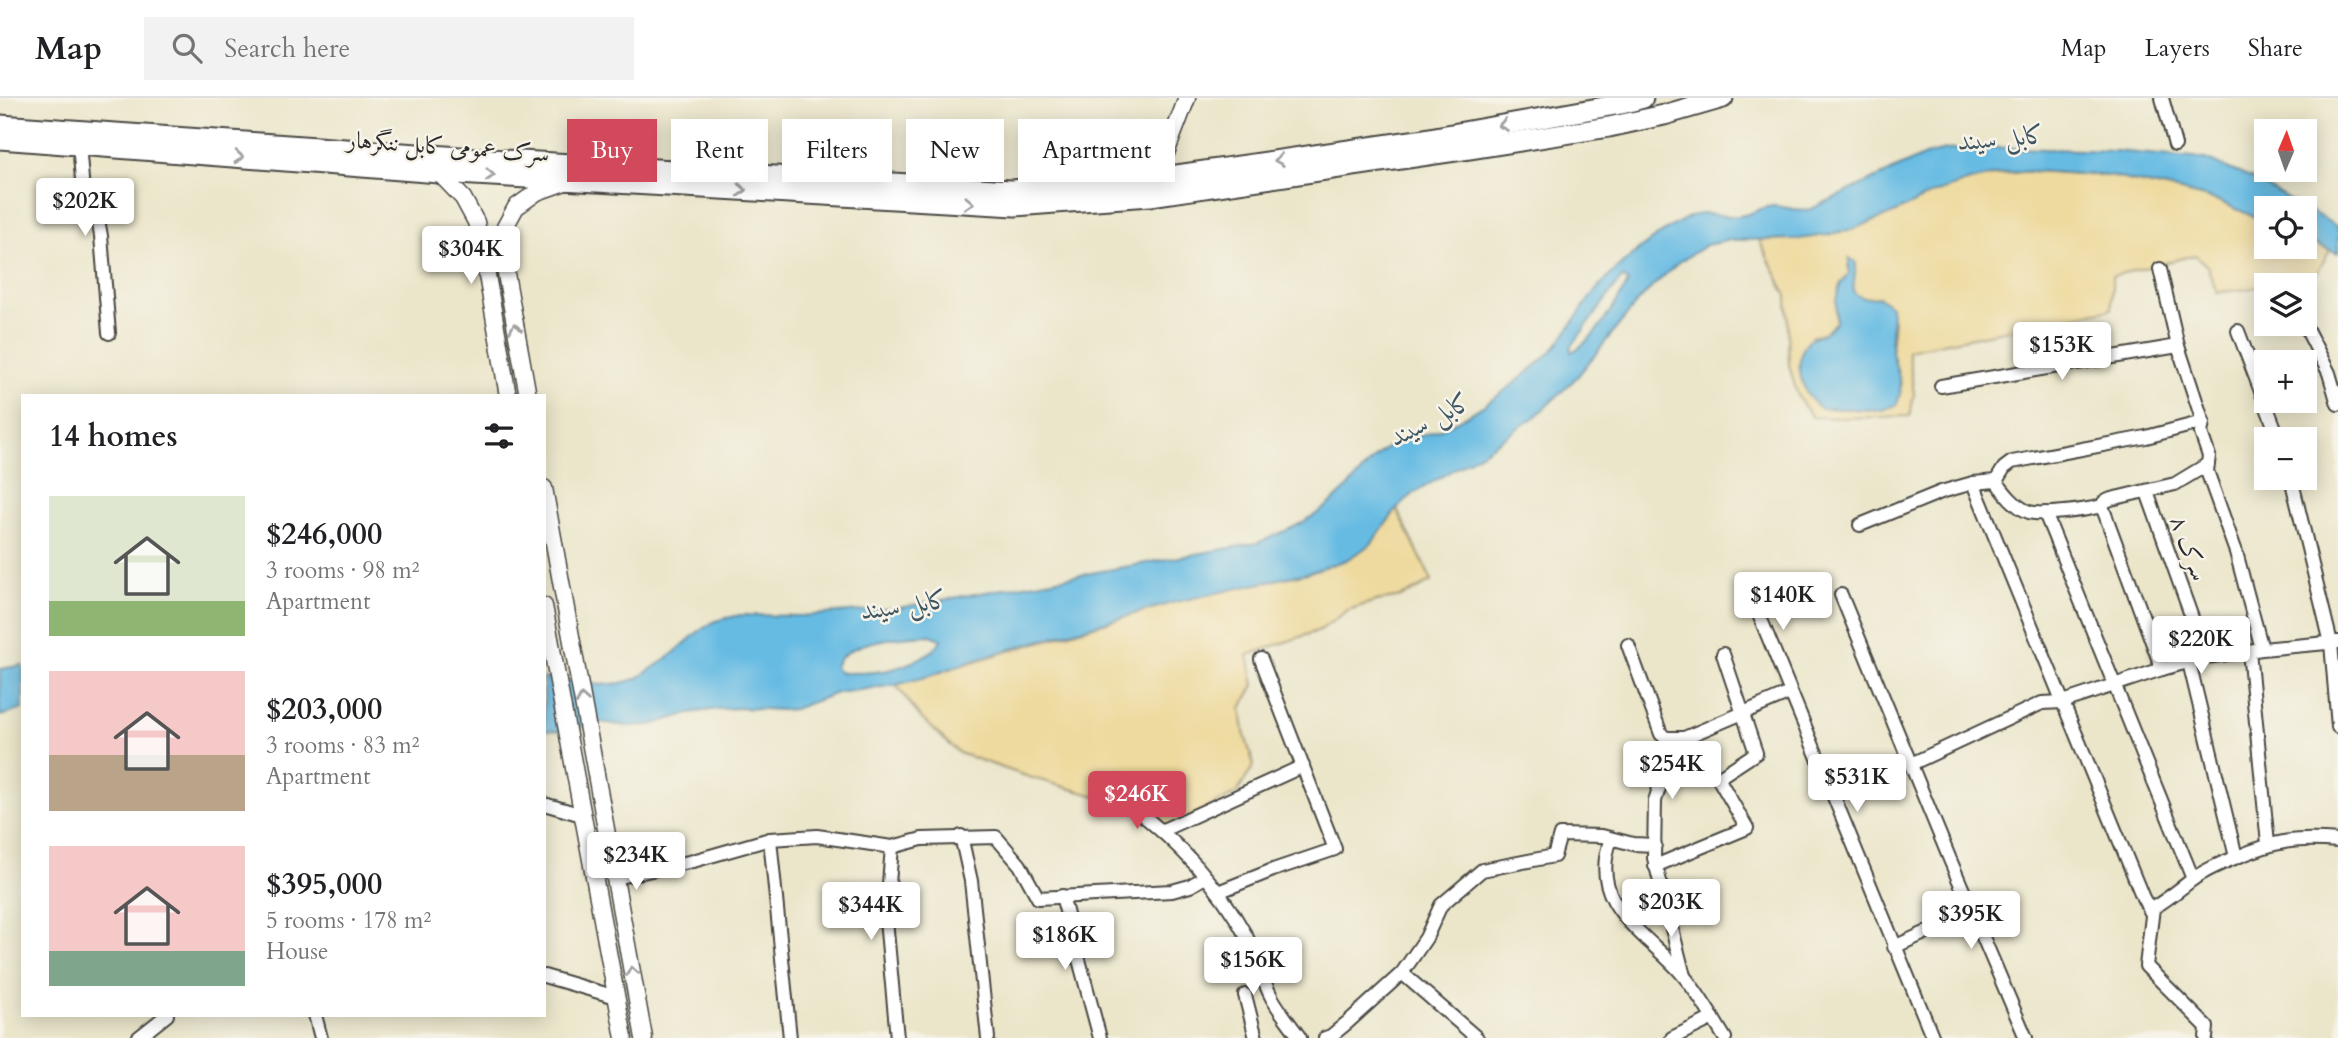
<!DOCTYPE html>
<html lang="en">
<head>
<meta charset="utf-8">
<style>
  :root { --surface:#fff; --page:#f2f2f2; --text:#202124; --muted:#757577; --line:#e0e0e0; --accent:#d1495b }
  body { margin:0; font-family:Cardo,Amiri,serif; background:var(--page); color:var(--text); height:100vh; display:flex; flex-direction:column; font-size:26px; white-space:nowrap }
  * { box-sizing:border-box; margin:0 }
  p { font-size:23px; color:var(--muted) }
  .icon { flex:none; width:38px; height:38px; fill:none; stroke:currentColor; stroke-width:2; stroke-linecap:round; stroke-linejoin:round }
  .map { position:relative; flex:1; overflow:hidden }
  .side { position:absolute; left:21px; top:296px; width:525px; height:623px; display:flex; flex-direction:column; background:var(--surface); border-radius:0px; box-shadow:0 4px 18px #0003 }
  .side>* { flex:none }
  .top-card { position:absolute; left:567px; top:21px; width:665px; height:63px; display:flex; gap:14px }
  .needle { width:46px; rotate:2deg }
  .tools { position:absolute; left:2254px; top:21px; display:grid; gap:14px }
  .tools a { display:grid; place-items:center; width:63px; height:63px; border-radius:0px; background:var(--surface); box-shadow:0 4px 18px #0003; font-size:35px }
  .price { position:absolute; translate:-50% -60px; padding:0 16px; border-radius:7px; background:#fff; color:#222; font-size:23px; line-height:46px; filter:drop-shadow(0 2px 4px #0008) }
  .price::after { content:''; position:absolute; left:50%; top:42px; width:21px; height:16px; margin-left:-10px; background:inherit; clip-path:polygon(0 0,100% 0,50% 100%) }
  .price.selected { background:var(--accent); color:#fff }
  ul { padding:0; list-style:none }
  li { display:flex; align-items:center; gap:21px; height:175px; padding:0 28px }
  li span { display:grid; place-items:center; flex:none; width:196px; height:140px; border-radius:0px; color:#555 }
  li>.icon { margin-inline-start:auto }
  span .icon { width:84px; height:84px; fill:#fffc; stroke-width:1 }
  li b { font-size:30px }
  h2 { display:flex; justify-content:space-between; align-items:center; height:84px; padding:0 28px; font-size:30px }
  .chip { padding:0 24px; border-radius:0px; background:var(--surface); box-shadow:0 4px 18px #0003; font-size:24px; line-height:63px }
  .chip.selected { background:var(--accent); color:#fff }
  header { display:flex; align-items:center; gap:42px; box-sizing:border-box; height:98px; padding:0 35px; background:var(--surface); border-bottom:2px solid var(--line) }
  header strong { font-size:33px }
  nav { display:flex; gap:38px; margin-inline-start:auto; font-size:24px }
  .search { width:490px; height:63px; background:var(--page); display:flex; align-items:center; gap:18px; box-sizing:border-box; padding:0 24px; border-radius:0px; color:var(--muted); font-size:26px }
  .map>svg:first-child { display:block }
  .sand { fill:#eeda9e; stroke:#8c8264; stroke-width:2; fill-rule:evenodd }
  .water { fill:#66bbe3; stroke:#487387; stroke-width:2; fill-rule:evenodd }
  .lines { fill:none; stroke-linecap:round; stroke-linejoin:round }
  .minor-casing { stroke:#484743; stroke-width:16 }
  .tertiary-casing { stroke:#484743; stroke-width:19 }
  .trunk-casing { stroke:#484743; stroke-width:23 }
  .minor { stroke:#fff; stroke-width:12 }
  .tertiary { stroke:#fff; stroke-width:16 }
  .trunk { stroke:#fff; stroke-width:19 }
  .oneway { stroke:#a0a0a0 }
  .labels { text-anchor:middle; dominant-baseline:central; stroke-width:5; stroke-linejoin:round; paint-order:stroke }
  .street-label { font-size:24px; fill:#2b2b2b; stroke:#f7f3e8 }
  .water-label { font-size:26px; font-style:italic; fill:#3d5662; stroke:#f7f3e8 }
</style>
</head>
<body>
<header>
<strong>Map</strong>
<div class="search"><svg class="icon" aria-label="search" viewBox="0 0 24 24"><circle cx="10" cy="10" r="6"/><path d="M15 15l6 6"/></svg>Search here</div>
<nav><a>Map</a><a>Layers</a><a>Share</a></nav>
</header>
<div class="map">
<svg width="2338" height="940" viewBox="0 0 2338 940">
  <rect width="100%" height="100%" fill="#f7f3e8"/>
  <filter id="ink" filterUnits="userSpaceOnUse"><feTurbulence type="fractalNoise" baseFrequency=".0143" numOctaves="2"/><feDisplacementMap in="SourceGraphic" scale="14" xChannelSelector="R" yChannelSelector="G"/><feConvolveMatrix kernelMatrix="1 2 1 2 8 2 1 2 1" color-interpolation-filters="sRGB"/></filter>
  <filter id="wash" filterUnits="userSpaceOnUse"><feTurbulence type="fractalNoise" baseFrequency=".00686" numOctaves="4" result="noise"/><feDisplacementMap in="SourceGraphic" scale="28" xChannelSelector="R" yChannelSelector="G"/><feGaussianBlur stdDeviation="1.57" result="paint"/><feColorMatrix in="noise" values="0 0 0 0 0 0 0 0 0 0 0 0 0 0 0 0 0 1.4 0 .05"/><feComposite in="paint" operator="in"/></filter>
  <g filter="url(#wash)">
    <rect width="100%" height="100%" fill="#ebe6ca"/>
    <g class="sand">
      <path d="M2035,73L2109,78L2186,94L2216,102L2266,124V149H2305V142L2330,152L2315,178C2284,188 2250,189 2217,195L2207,168L2195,157L2112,178V211L1908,252L1914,296L1910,318L1839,320L1812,319L1798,299L1789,267L1787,198L1759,142C1791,142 1820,140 1851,131C1880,123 1906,106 1935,94C1967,82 2001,75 2035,73ZM1850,161L1856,164L1852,193C1860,202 1868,200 1879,199L1894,222L1891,251L1901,286L1896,307L1882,312L1822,310L1811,239L1825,234L1836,224C1836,204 1837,192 1849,175L1848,168Z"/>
      <path d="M1397,411L1432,483L1402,499L1376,503L1348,512L1320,532L1248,557L1254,587L1241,610L1244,634L1254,667L1237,695L1163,732L1131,708L1029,679L959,655L921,620L896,587L1175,504L1307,475L1370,447Z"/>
    </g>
    <g class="water">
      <path d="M1976,49L2115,53L2205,61L2253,81L2304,110H2266V124L2216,102L2186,94L2109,78L2035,73L2003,75L1970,83L1934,95L1896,114L1853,131L1827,137L1799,141L1731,142L1706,147L1678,165L1652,189L1635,207L1577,279L1536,318L1484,353L1413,396L1397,411L1370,447L1346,462L1307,475L1175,504L973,562L930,578L896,587L837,595L794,611L782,612L742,610L718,611L690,615L651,627L627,628L601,624L561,633L544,632V580L601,587L621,585L636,581L669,559L698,534L715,523L740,517L801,518L898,510L1257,445C1291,431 1316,421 1343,394C1359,379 1373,357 1393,346C1406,339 1424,338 1438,332C1475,317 1510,290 1540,264C1562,246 1575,219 1592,197C1614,170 1655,136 1687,120C1705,111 1720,120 1739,118C1751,117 1762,108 1775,108C1788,109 1797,114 1811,111L1925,57L1946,52ZM1625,180L1628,185C1616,206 1593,245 1571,254V249L1621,181ZM931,537L941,541C937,551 931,554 922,559C893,575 874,575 842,575L837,573L835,568C847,541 905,538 931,537Z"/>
      <path d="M2305,110L2338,129V155L2305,142Z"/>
      <path d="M1849,160L1856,164L1853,193C1860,202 1869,200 1879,199L1891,208C1894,224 1889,238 1892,253C1895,272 1907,288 1896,307L1882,312L1821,310C1800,297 1792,261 1809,242C1813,238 1818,238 1824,235C1828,232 1832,228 1836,224V202L1840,187L1849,175Z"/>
      <path d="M23,567V611L0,618V571Z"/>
    </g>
  </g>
  <g filter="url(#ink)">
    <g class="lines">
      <g class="minor-casing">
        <g id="minor">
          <path d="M2162,0L2175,47"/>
          <path d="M79,46L83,93L96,110L101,138L109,235"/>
          <path d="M2160,171L2178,248L2203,324L2201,335L2209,358L2207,373L2236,454L2262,551"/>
          <path d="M2304,226L2329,275L2338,306"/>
          <path d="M2238,233L2279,341"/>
          <path d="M1941,288L2178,248"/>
          <path d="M2291,380L2331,545L2338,629"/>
          <path d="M1996,383C2004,394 2015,409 2029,414C2043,418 2086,412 2102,408L2104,404L2111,401L2175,386L2208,366"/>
          <path d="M1973,385L2143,800L2152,816"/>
          <path d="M2147,394L2206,559"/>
          <path d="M2102,408L2162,571"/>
          <path d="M2045,415L2193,781"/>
          <path d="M1860,427L1941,394L1973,385L1996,383L2004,370L2012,364L2146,339L2203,324"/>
          <path d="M1746,485L1933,940"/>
          <path d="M1841,497L1951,764L2026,940"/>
          <path d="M1628,547L1661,636L1666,640H1684L1790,595"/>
          <path d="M2249,553L2268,746"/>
          <path d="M2189,564L2236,759"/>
          <path d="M1684,640L1659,690L1655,703L1654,760L1684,878"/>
          <path d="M1911,666L2042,605L2063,604L2162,571L2206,559L2262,551L2338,544"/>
          <path d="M544,706L582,717"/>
          <path d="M1131,708C1177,743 1217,785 1245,836C1256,856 1261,880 1272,900C1280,914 1291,927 1300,940"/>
          <path d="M1163,732L1303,668"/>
          <path d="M961,738L971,783L988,940"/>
          <path d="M770,741L790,940"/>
          <path d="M1611,741C1586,807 1647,835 1683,877C1699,896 1712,919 1725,940"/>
          <path d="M892,749L886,822L897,940"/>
          <path d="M1655,768L1747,730L1718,680L1756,655L1723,556"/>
          <path d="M615,780L693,763L770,741L817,738L892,749L922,741L996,739L1020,767L1038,800L1172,793L1190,788L1205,779"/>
          <path d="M1218,794L1273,772L1335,751L1261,561"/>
          <path d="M1062,798L1100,940"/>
          <path d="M1894,849L1973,813"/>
          <path d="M1402,875L1477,940"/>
          <path d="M544,878L616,899"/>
          <path d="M1245,897L1256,940"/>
          <path d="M315,917L321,940"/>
          <path d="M138,940L167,917"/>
          <path d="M1325,940L1331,938L1348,924L1402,875L1426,840L1441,807L1482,772L1554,758L1560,737L1602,738L1633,746L1655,747"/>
          <path d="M1672,940L1713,920"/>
          <path d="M2206,940L2207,929L2146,868L2153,810C2168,801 2180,791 2193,781C2207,771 2222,765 2237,759C2276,743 2296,739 2338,743"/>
        </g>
      </g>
      <g class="tertiary-casing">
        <g id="tertiary">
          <path d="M439,75L463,100L476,124L484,160L508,298"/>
          <path d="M1153,89L1187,0"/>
          <path d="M528,298L503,159L505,129L516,109L537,94L565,84"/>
          <path d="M544,390L644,940"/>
          <path d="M544,508L624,940"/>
        </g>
      </g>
      <g class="trunk-casing">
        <g id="trunk">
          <path d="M0,27L489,61L1011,92L1156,80L1418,42L1621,6L1643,0"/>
          <path d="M0,41L439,75L1015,108L1150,98L1469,51L1609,29L1664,17L1723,0"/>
        </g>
      </g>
      <use href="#minor" class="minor"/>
      <use href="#tertiary" class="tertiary"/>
      <use href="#trunk" class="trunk"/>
    </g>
    <defs><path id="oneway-chevron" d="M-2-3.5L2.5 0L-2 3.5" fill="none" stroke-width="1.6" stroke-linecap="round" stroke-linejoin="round" transform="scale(1.75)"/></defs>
    <g class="oneway">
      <use href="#oneway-chevron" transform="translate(1503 27) rotate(170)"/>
      <use href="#oneway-chevron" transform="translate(239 59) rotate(5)"/>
      <use href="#oneway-chevron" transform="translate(1279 62) rotate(172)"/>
      <use href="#oneway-chevron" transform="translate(490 77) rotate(3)"/>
      <use href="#oneway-chevron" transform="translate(742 92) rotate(3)"/>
      <use href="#oneway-chevron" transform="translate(969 105) rotate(3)"/>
      <use href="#oneway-chevron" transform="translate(515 230) rotate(-100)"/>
      <use href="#oneway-chevron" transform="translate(582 601) rotate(-100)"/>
      <use href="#oneway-chevron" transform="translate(632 873) rotate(-100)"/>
    </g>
  </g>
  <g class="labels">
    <g class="street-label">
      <text transform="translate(448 49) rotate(4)">سرک عمومی کابل ننگرهار</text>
      <text transform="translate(2189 450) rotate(70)">سرک ۸</text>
    </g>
    <g class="water-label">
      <text transform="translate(2002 40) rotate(-5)">کابل سيند</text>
      <text transform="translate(1431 321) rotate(-27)">کابل سيند</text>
      <text transform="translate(905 507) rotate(-8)">کابل سيند</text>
    </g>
  </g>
</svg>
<div class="tools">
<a><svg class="needle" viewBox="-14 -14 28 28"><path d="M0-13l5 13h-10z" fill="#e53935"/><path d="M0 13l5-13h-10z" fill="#757577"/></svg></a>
<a><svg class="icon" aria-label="locate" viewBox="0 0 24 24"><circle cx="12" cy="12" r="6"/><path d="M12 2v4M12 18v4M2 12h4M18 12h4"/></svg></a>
<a><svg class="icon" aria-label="layers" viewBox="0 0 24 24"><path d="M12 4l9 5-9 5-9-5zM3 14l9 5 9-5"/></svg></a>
<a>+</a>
<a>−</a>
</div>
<b class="price" style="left:85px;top:140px">$202K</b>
<b class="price" style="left:471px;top:188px">$304K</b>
<b class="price" style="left:2062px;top:284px">$153K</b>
<b class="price" style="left:1783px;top:534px">$140K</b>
<b class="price" style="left:2201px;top:578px">$220K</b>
<b class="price" style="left:1672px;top:703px">$254K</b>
<b class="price" style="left:1857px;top:716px">$531K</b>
<b class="price selected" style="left:1137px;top:733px">$246K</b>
<b class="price" style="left:636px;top:794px">$234K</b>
<b class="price" style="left:1671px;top:841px">$203K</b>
<b class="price" style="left:871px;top:844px">$344K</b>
<b class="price" style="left:1971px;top:853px">$395K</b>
<b class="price" style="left:1065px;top:874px">$186K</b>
<b class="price" style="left:1253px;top:899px">$156K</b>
<div class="top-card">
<a class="chip selected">Buy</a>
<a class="chip">Rent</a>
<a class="chip">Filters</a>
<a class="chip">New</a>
<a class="chip">Apartment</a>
</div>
<section class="side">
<h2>14 homes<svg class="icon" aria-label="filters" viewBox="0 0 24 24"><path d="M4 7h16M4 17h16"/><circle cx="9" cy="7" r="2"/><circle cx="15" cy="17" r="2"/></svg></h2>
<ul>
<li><span style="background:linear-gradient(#dfe7d0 75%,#8fb573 0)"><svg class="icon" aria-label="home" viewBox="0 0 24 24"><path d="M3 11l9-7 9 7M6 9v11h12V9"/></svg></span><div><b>$246,000</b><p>3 rooms · 98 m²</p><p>Apartment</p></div></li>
<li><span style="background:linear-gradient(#f6c9c9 60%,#b9a48a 0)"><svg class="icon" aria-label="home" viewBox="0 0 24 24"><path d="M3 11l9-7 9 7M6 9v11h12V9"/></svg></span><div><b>$203,000</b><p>3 rooms · 83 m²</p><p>Apartment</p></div></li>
<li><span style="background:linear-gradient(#f6c9c9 75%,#7fa58c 0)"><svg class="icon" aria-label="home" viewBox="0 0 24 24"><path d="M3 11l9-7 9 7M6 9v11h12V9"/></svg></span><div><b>$395,000</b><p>5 rooms · 178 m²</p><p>House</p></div></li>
</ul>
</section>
</div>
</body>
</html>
